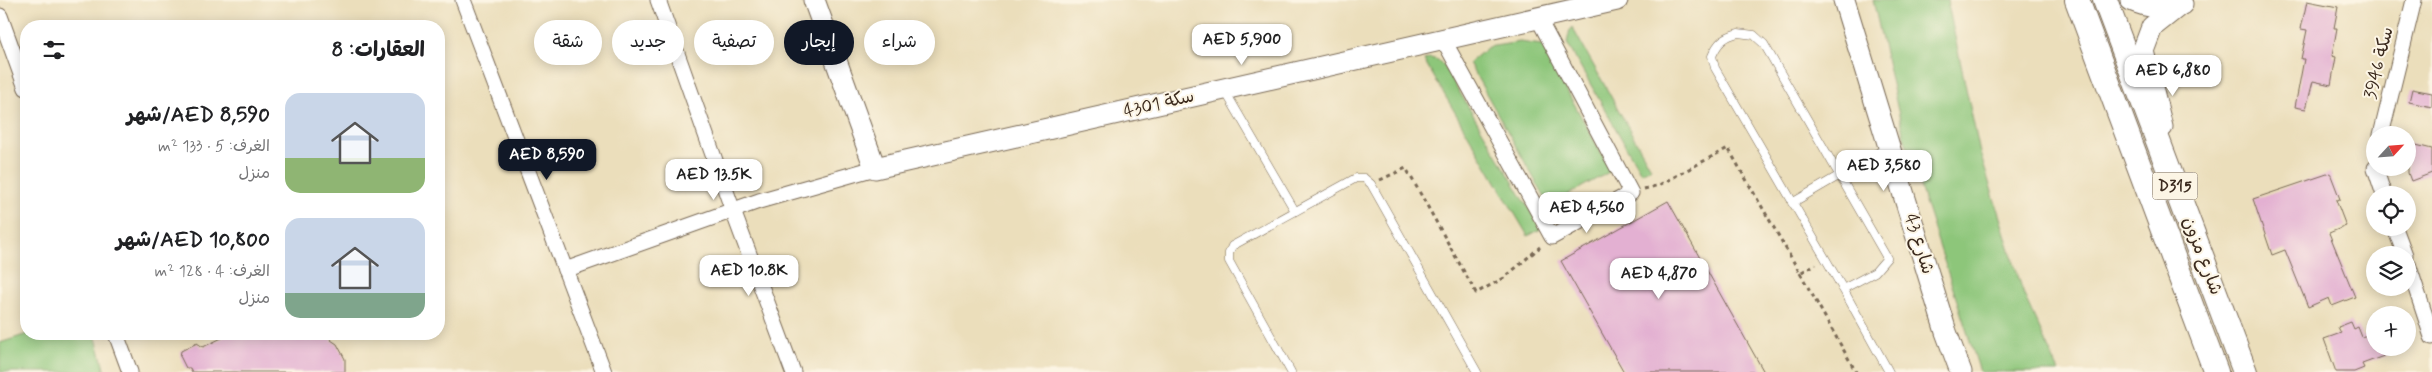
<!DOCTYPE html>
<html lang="ar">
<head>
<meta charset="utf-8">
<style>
  :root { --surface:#fff; --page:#f6f6f6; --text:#202124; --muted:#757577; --accent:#111827 }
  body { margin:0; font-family:Mynerve,"Playpen Sans Arabic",sans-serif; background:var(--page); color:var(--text); direction:rtl; height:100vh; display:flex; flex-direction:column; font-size:19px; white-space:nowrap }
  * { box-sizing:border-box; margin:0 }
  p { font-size:16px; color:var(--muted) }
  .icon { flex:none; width:28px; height:28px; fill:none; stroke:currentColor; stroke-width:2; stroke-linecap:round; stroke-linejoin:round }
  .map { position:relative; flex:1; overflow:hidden; direction:ltr }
  .panel { position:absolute; left:20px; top:20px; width:425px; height:320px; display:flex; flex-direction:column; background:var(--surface); border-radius:20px; box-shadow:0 2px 12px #0003; direction:rtl }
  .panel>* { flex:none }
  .hud { position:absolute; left:460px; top:20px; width:475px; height:45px; direction:rtl; display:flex; gap:10px }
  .needle { width:32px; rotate:64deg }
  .tools { position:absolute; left:2366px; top:126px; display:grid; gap:10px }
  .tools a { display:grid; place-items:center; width:50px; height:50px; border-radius:50%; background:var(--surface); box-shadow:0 2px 12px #0003; font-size:25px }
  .price { position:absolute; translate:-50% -42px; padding:0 11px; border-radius:10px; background:#fff; color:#222; font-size:16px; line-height:32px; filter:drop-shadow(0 1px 2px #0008) }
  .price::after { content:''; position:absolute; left:50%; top:30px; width:15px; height:11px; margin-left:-8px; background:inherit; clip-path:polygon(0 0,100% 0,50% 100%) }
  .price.selected { background:var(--accent); color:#fff }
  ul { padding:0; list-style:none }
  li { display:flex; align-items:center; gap:15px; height:125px; padding:0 20px }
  li span { display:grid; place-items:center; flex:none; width:140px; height:100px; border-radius:15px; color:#555 }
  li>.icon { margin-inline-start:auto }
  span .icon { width:60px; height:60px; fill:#fffc; stroke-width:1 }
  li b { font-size:21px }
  h2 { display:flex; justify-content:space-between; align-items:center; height:60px; padding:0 20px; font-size:21px }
  .pill { padding:0 18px; border-radius:22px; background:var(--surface); box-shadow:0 2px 12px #0003; font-size:18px; line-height:45px }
  .pill.selected { background:var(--accent); color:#fff }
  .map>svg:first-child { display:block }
  .green { fill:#8dc67a; stroke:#64784c }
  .building { fill:#e3b0d2 }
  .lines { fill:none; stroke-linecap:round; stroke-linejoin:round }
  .lane-casing { stroke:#796955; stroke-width:9 }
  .street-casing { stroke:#796955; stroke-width:17 }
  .secondary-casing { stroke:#796955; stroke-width:23 }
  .primary-casing { stroke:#796955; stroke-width:26 }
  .path { stroke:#796955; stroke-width:3; stroke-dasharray:4 4; stroke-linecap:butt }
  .lane { stroke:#fff; stroke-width:8 }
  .street { stroke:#fff; stroke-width:15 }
  .secondary { stroke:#fff; stroke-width:21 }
  .primary { stroke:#fff; stroke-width:24 }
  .labels { text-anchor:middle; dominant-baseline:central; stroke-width:4; stroke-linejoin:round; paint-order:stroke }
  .shield { fill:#fcf5e5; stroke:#75675a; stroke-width:1 }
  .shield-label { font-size:16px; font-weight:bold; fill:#3b2a1e }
  .street-label { font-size:18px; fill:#3b2a1e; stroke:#fcf5e5 }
</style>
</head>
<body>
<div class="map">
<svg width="2432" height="372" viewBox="0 0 2432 372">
  <rect width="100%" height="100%" fill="#fcf5e5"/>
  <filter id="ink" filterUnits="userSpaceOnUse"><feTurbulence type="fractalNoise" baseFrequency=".02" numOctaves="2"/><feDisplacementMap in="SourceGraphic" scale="10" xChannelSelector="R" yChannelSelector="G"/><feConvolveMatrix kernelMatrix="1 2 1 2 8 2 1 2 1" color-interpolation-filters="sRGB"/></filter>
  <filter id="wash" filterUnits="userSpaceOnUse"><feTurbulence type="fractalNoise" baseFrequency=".0096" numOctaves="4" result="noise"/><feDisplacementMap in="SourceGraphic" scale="20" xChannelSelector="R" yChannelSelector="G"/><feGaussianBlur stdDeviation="1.12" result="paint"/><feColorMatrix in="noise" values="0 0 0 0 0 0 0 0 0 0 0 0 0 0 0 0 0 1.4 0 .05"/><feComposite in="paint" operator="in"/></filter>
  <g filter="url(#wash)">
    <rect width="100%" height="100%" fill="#ebdebb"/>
    <g class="green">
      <path d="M1873,0H1947L1980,153L2024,295L2059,372H1980L1904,137Z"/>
      <path d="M1572,27L1651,168L1641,173L1567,43L1570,29Z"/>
      <path d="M1520,42L1542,45L1611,171L1549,205L1469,63L1488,47Z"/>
      <path d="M1430,58L1438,60L1444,66L1541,229L1528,236L1424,60Z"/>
      <path d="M27,334H95L105,372H0V343Z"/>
    </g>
    <g id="blocks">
      <g class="building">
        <path d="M2307,1L2338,7L2334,28H2337L2332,56L2336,57L2331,85L2313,81L2306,109L2295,107L2304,59H2301L2307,30L2301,29Z"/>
        <path d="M2412,89L2432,93V107L2409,102Z"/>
        <path d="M2408,143L2432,149V173L2411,181L2408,173Z"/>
        <path d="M2330,173L2340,199L2336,200L2346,226L2329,233L2355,297L2332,306L2329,298L2308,307L2285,250L2272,255L2253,199Z"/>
        <path d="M1668,201L1764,372H1624L1561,261Z"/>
        <path d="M2351,322L2354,329L2358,327L2362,337L2366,335L2367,338L2375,335V348H2403V349L2362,364L2364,368L2354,372H2336L2324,339L2341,333L2338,327Z"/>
        <path d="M230,334H328L331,340L337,344L345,359V372H192L190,368H186L180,356L181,351L197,343L203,347Z"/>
      </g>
    </g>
  </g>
  <g filter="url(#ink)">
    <use href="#blocks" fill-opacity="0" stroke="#796955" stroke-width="1"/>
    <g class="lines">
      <g class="lane-casing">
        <g id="lane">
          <path d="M1738,33L1754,35L1764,44L1887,258L1875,272L1843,289L1715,68L1712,56C1718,42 1724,37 1738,33Z"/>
          <path d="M1225,91L1295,211"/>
          <path d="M1792,203L1888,147"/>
          <path d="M1843,289L1889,372"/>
          <path d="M1291,372L1229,261V253L1232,246L1356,178H1364L1371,184L1477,372"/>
        </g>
      </g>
      <g class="street-casing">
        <g id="street">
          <path d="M463,0L604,372"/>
          <path d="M658,0L733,211L793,372"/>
          <path d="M0,16L26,88"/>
          <path d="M1443,39L1552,237L1631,193L1538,18"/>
          <path d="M2381,135L2414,0"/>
          <path d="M2375,168L2384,195"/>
          <path d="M2395,228L2405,255"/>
          <path d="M2408,264L2432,337"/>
          <path d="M565,270L759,201L875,168"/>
          <path d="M116,334L130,372"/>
        </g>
      </g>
      <g class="secondary-casing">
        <g id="secondary">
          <path d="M814,0L875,168L1617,0"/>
          <path d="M1844,0L1946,332L1961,372"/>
          <path d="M2131,0C2148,8 2163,8 2182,4"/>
          <path d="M2162,127L2143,51L2152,27L2181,4"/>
        </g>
      </g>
      <g class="primary-casing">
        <g id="primary">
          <path d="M2077,0L2216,372"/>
          <path d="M2105,0L2245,372"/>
        </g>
      </g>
      <g class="path">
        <path d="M1380,180L1406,168L1476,293L1504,278L1540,247"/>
        <path d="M1644,189L1659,185L1728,148L1800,273L1816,264"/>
        <path d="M1800,273L1856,372"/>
      </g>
      <use href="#lane" class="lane"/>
      <use href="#street" class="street"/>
      <use href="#secondary" class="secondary"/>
      <use href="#primary" class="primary"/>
    </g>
  </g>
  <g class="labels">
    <rect class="shield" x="2152.5" y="172.5" width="45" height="27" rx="4"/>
    <g class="shield-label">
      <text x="2175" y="186">D315</text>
    </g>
    <g class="street-label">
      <text transform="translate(2379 63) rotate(-76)">سكة 3946</text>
      <text transform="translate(1159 104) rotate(-13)">سكة 4301</text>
      <text transform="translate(1919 244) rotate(73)">شارع 43</text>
      <text transform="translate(2202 256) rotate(69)">شارع مزون</text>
    </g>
  </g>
</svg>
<div class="tools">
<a><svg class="needle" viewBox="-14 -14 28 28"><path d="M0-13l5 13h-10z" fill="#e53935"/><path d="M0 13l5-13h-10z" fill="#757577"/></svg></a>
<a><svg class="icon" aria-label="locate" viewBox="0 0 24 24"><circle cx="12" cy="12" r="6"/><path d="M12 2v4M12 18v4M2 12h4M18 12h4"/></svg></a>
<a><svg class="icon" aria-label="layers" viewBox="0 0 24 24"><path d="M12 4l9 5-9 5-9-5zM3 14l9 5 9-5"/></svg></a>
<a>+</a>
</div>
<b class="price" style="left:1242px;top:66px">AED 5,900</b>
<b class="price" style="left:2173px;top:97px">AED 6,880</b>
<b class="price selected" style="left:547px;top:181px">AED 8,590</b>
<b class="price" style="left:1884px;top:192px">AED 3,580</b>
<b class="price" style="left:714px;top:201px">AED 13.5K</b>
<b class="price" style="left:1587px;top:234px">AED 4,560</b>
<b class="price" style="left:749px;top:297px">AED 10.8K</b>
<b class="price" style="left:1659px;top:300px">AED 4,870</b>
<div class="hud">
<a class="pill">شراء</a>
<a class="pill selected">إيجار</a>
<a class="pill">تصفية</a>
<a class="pill">جديد</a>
<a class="pill">شقة</a>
</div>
<section class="panel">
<h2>العقارات: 8<svg class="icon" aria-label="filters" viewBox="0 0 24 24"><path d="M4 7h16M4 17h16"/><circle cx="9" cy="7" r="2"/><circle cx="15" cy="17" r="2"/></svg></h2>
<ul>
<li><span style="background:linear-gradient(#c9d6e8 65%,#8fb573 0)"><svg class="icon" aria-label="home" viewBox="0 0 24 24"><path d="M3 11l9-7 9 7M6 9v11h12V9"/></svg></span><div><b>AED 8,590/شهر</b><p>الغرف: 5 · 133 m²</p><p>منزل</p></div></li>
<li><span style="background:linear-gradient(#c9d6e8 75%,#7fa58c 0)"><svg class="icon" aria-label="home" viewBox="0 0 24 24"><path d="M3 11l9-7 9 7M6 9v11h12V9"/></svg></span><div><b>AED 10,800/شهر</b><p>الغرف: 4 · 128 m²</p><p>منزل</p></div></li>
</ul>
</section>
</div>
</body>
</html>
